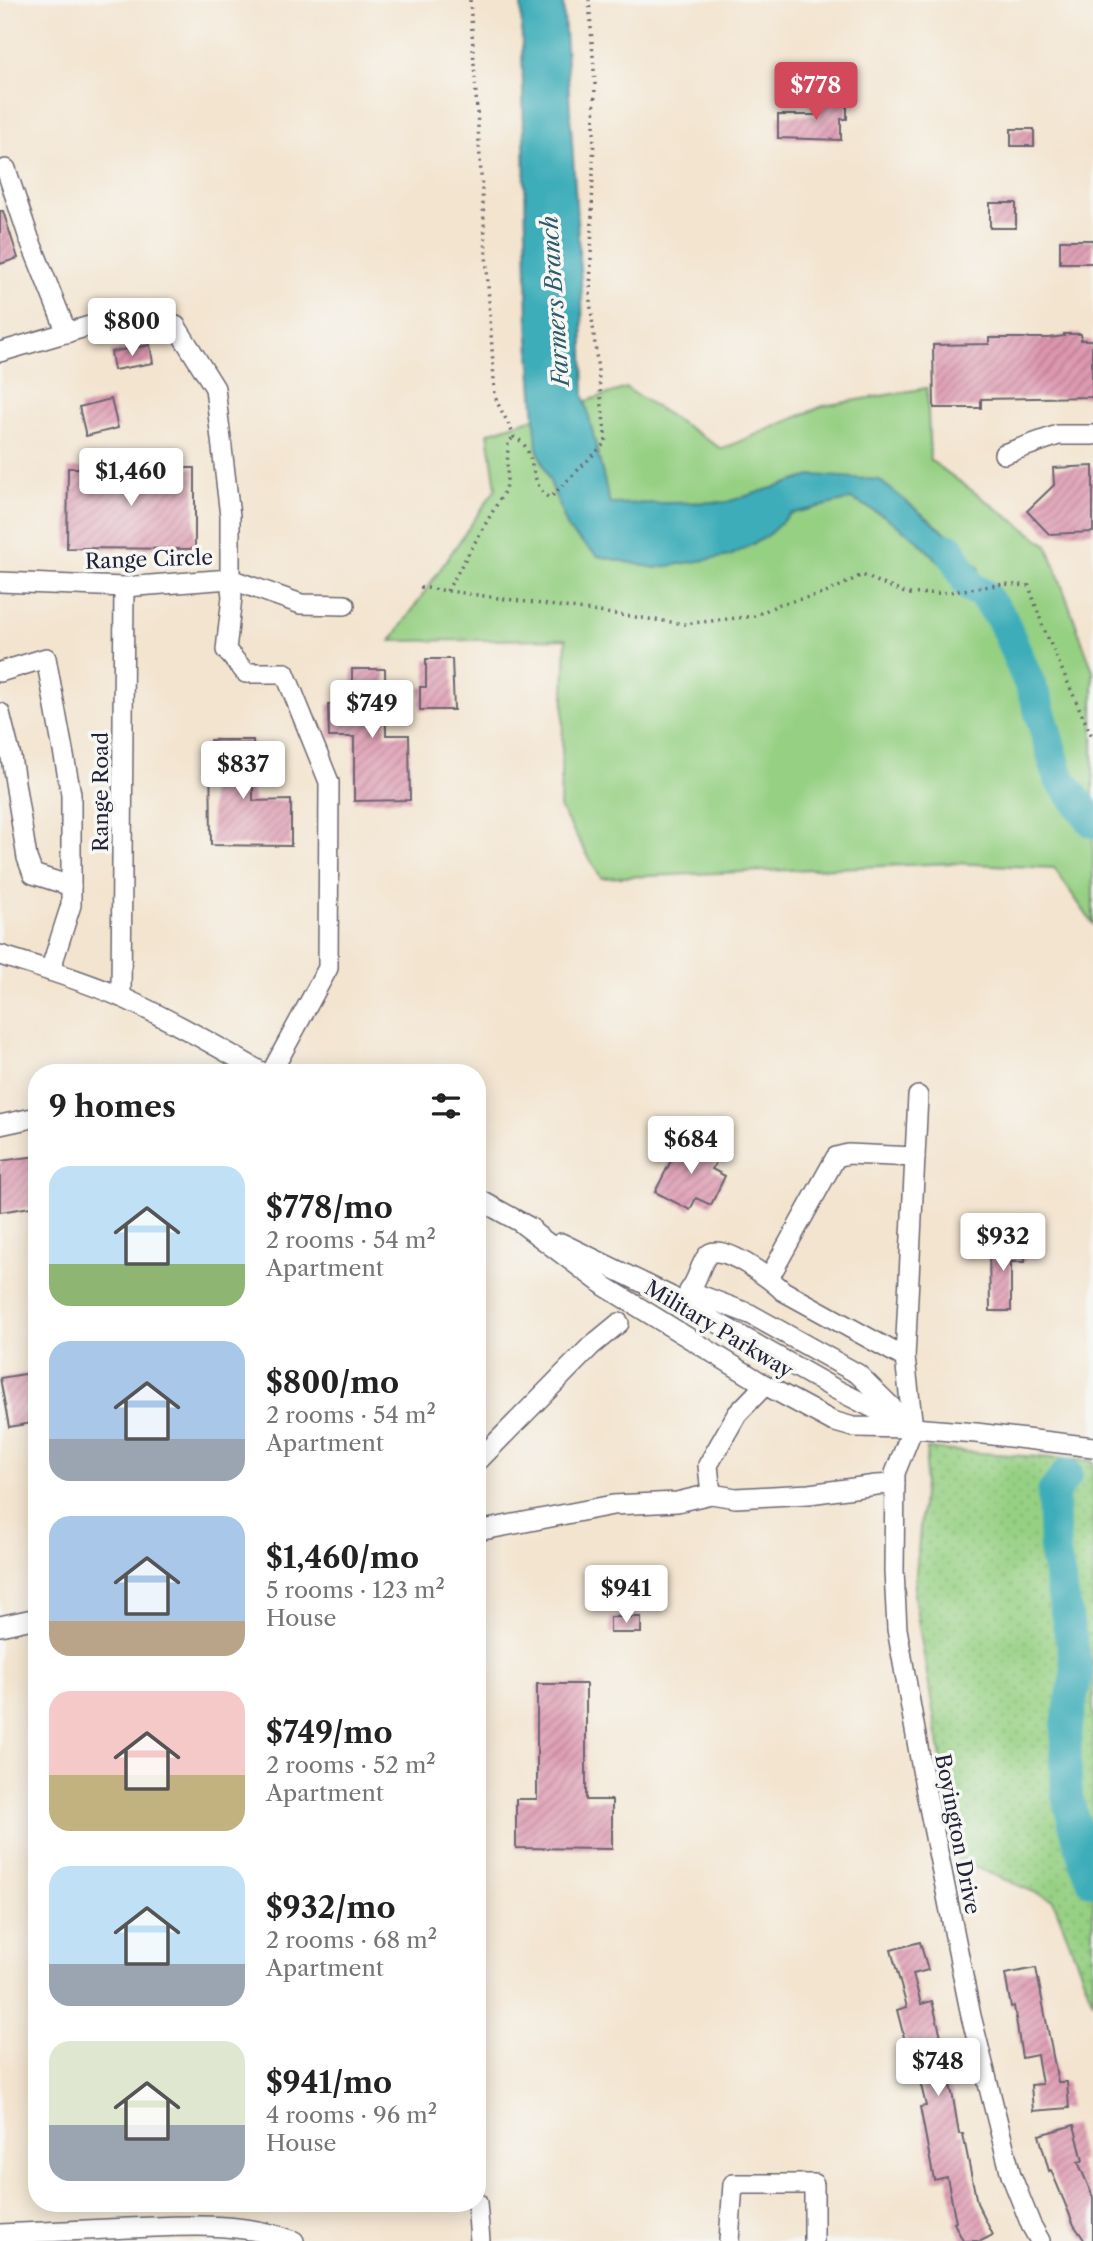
<!DOCTYPE html>
<html lang="en">
<head>
<meta charset="utf-8">
<style>
  :root { --surface:#fff; --page:#f6f6f6; --text:#222; --muted:#767676; --accent:#d1495b }
  body { margin:0; font-family:"Libre Caslon Text",serif; background:var(--page); color:var(--text); height:100vh; display:flex; flex-direction:column; font-size:26px; white-space:nowrap }
  * { box-sizing:border-box; margin:0 }
  p { font-size:23px; color:var(--muted) }
  .icon { flex:none; width:38px; height:38px; fill:none; stroke:currentColor; stroke-width:2; stroke-linecap:round; stroke-linejoin:round }
  .map { position:relative; flex:1; overflow:hidden }
  .side { position:absolute; left:28px; top:1064px; width:458px; height:1148px; display:flex; flex-direction:column; background:var(--surface); border-radius:28px; box-shadow:0 4px 18px #0003 }
  .side>* { flex:none }
  .price { position:absolute; translate:-50% -60px; padding:0 16px; border-radius:7px; background:#fff; color:#222; font-size:23px; line-height:46px; filter:drop-shadow(0 2px 4px #0008) }
  .price::after { content:''; position:absolute; left:50%; top:42px; width:21px; height:16px; margin-left:-10px; background:inherit; clip-path:polygon(0 0,100% 0,50% 100%) }
  .price.on { background:var(--accent); color:#fff }
  ul { padding:0; list-style:none }
  li { display:flex; align-items:center; gap:21px; height:175px; padding:0 21px }
  li span { display:grid; place-items:center; flex:none; width:196px; height:140px; border-radius:21px; color:#555 }
  li>.icon { margin-inline-start:auto }
  span .icon { width:84px; height:84px; fill:#fffc; stroke-width:1 }
  li b { font-size:30px }
  h2 { display:flex; justify-content:space-between; align-items:center; height:84px; padding:0 21px; font-size:30px }
  .map>svg:first-child { display:block }
  .grass { fill:url(#grass-dots); stroke:#5c795f; stroke-width:2 }
  .green { fill:#96d083; stroke:#5c795f; stroke-width:2 }
  .water { fill:#3dadb9; stroke:#30687a; stroke-width:2 }
  .lines { fill:none; stroke-linecap:round; stroke-linejoin:round }
  .river { stroke:#3dadb9; stroke-width:32 }
  .building { fill:url(#building-hatch) }
  .minor-casing { stroke:#6b666f; stroke-width:22 }
  .path { stroke:#6b666f; stroke-width:3.5; stroke-dasharray:2 5; stroke-linecap:butt }
  .minor { stroke:#fff; stroke-width:19 }
  .labels { text-anchor:middle; dominant-baseline:central; stroke-width:7; stroke-linejoin:round; paint-order:stroke }
  .street-label { font-size:21px; fill:#22223b; stroke:#f6f6f2 }
  .water-label { font-size:23px; font-style:italic; fill:#2d5a6d; stroke:#f6f6f2 }
</style>
</head>
<body>
<div class="map">
<svg width="1093" height="2241" viewBox="0 0 1093 2241">
  <defs>
    <pattern id="grass-dots" width="8" height="8" patternUnits="userSpaceOnUse" patternTransform="scale(1.75)"><rect width="8" height="8" fill="#96d083"/><path d="M2 2h.1M6 6h.1" fill="none" stroke="#81b272" stroke-width="1.8" stroke-linecap="round"/></pattern>
    <pattern id="building-hatch" width="6" height="6" patternUnits="userSpaceOnUse" patternTransform="scale(1.75)"><rect width="6" height="6" fill="#dd96ae"/><path d="M-1 1l2-2M0 6l6-6M5 7l2-2" fill="none" stroke="#b37a8f"/></pattern>
  </defs>
  <rect width="100%" height="100%" fill="#f6f6f2"/>
  <filter id="ink" filterUnits="userSpaceOnUse"><feTurbulence type="fractalNoise" baseFrequency=".0143" numOctaves="2"/><feDisplacementMap in="SourceGraphic" scale="14" xChannelSelector="R" yChannelSelector="G"/><feConvolveMatrix kernelMatrix="1 2 1 2 8 2 1 2 1" color-interpolation-filters="sRGB"/></filter>
  <filter id="wash" filterUnits="userSpaceOnUse"><feTurbulence type="fractalNoise" baseFrequency=".00686" numOctaves="4" result="noise"/><feDisplacementMap in="SourceGraphic" scale="28" xChannelSelector="R" yChannelSelector="G"/><feGaussianBlur stdDeviation="1.57" result="paint"/><feColorMatrix in="noise" values="0 0 0 0 0 0 0 0 0 0 0 0 0 0 0 0 0 1.4 0 .05"/><feComposite in="paint" operator="in"/></filter>
  <g filter="url(#wash)">
    <rect width="100%" height="100%" fill="#f3e4cf"/>
    <path class="grass" d="M927,1449L1093,1461V2002L1053,1900L958,1860L914,1596Z"/>
    <path class="green" d="M626,388L722,449L823,406L927,388L930,460L1047,545L1093,671V924L1054,868L953,863L601,878L560,808L566,639L391,641L496,488L488,433Z"/>
    <path class="water" d="M521,0H563L582,297L584,396L610,504L727,502L814,475L879,480L954,539L979,568L980,589L962,585L916,539L884,516L852,499L790,514L766,537L730,556L655,568L598,556L569,531L537,448L528,325Z"/>
    <g class="lines">
      <g class="river">
        <path d="M950,549L970,587L983,594L1002,619L1036,699L1059,778L1093,822"/>
        <path d="M1067,1474L1053,1493L1055,1554L1077,1670L1067,1724L1065,1761L1067,1797L1084,1859L1093,1881"/>
      </g>
    </g>
    <g id="blocks">
      <g class="building">
        <path d="M820,98H847V119H841V140L778,138V115H820Z"/>
        <rect x="1011" y="129" width="23" height="17"/>
        <rect x="990" y="203" width="26" height="25"/>
        <path d="M0,211H3L18,258L0,264Z"/>
        <rect x="1060" y="240" width="33" height="23"/>
        <path d="M1064,334H1081V340H1092V397L981,399V408H934L933,345L989,344V338H1049L1064,336Z"/>
        <path d="M150,345L153,363L114,370L111,352Z"/>
        <path d="M111,399L118,428L86,436L79,407Z"/>
        <path d="M1093,466V532L1049,534L1027,511L1054,485L1053,468Z"/>
        <path d="M68,468H195V549L67,548Z"/>
        <path d="M426,659H452L454,710H420V687H426Z"/>
        <path d="M352,669H385L386,735H409L410,800L354,801V737H329L328,704L352,703Z"/>
        <path d="M210,740H253V801L291,800V846L211,845Z"/>
        <path d="M683,1137L720,1155L712,1169L725,1176L711,1205L696,1198L690,1210L655,1192Z"/>
        <path d="M37,1156V1206L0,1212V1161Z"/>
        <path d="M989,1243H1025V1262H1011V1311H990Z"/>
        <path d="M37,1372V1422L9,1427L0,1378Z"/>
        <rect x="610" y="1617" width="31" height="16"/>
        <path d="M537,1684H586V1800H612V1849L516,1848V1799H537Z"/>
        <path d="M920,1942L928,1970L913,1974L921,2004L932,2001L941,2036L938,2037L953,2097L959,2134H963L977,2203L993,2235L981,2241H963L954,2223L956,2222L947,2177L934,2180L920,2107L926,2106L911,2044L906,2045L897,2010L907,2007L891,1950Z"/>
        <path d="M1036,1968L1058,2082H1067L1069,2108L1033,2111L1031,2085L1042,2084L1037,2055L1022,2058L1014,2006L1011,2007L1005,1974Z"/>
        <path d="M1074,2125L1083,2161L1078,2162L1093,2197V2241H1085L1074,2225L1051,2170L1049,2171L1039,2135Z"/>
      </g>
    </g>
  </g>
  <g filter="url(#ink)">
    <use href="#blocks" fill-opacity="0" stroke="#6b666f" stroke-width="2"/>
    <g class="lines">
      <g class="minor-casing">
        <g id="minor">
          <path d="M6,169L29,238L67,333"/>
          <path d="M0,352L127,315L176,326L215,388L230,516V579L124,587L0,582"/>
          <path d="M1004,454L1058,435H1093"/>
          <path d="M0,672L46,658L71,794V905L50,971"/>
          <path d="M0,713L11,757L27,858L33,874L71,886"/>
          <path d="M0,955C41,968 82,980 121,997C170,1019 217,1046 263,1073"/>
          <path d="M121,997L124,587"/>
          <path d="M271,1073L328,968L329,782L285,673H246L226,650L232,597L230,579L301,604L345,605"/>
          <path d="M918,1096L905,1358L913,1428L895,1473L894,1571L897,1629L926,1792L971,2016L1011,2175L1031,2225L1040,2241"/>
          <path d="M0,1125L37,1117"/>
          <path d="M478,1199L531,1228"/>
          <path d="M521,1223L606,1287L765,1385L832,1421L853,1427L913,1428L976,1433L1093,1447"/>
          <path d="M561,1243L670,1296L835,1389L899,1421"/>
          <path d="M769,1278L836,1157L848,1154L915,1157"/>
          <path d="M905,1358L783,1291C772,1280 719,1239 707,1256C699,1267 698,1280 689,1291L750,1314L858,1374L913,1428"/>
          <path d="M478,1461L591,1346L619,1323"/>
          <path d="M711,1494L708,1465L737,1414L765,1385"/>
          <path d="M478,1531L613,1505L677,1502L711,1494L736,1498L809,1494L876,1485L895,1484"/>
          <path d="M0,1626L37,1618"/>
          <path d="M477,2203L480,2241"/>
          <path d="M0,2234C43,2232 86,2230 129,2228C185,2226 241,2221 294,2241"/>
          <path d="M729,2241L733,2184H814V2241"/>
        </g>
      </g>
      <g class="path">
        <path d="M470,0L495,396C500,411 509,422 514,437C537,446 527,481 548,497H551L606,442L590,300L595,84L589,0"/>
        <path d="M420,587L685,624L754,616L780,604L826,593L862,575L907,594L942,593L1004,584L1029,586L1043,627L1093,739"/>
        <path d="M447,591L505,490L507,479L508,442L514,437"/>
      </g>
      <use href="#minor" class="minor"/>
    </g>
  </g>
  <g class="labels">
    <g class="street-label">
      <text transform="translate(149 559) rotate(-2)">Range Circle</text>
      <text transform="translate(100 792) rotate(-90)">Range Road</text>
      <text transform="translate(719 1329) rotate(31)">Military Parkway</text>
      <text transform="translate(958 1834) rotate(79)">Boyington Drive</text>
    </g>
    <g class="water-label">
      <text transform="translate(555 301) rotate(-94)">Farmers Branch</text>
    </g>
  </g>
</svg>
<b class="price on" style="left:816px;top:122px">$778</b>
<b class="price" style="left:132px;top:358px">$800</b>
<b class="price" style="left:131px;top:508px">$1,460</b>
<b class="price" style="left:372px;top:740px">$749</b>
<b class="price" style="left:243px;top:801px">$837</b>
<b class="price" style="left:691px;top:1176px">$684</b>
<b class="price" style="left:1003px;top:1273px">$932</b>
<b class="price" style="left:626px;top:1625px">$941</b>
<b class="price" style="left:938px;top:2098px">$748</b>
<section class="side">
<h2>9 homes<svg class="icon" aria-label="filters" viewBox="0 0 24 24"><path d="M4 7h16M4 17h16"/><circle cx="9" cy="7" r="2"/><circle cx="15" cy="17" r="2"/></svg></h2>
<ul>
<li><span style="background:linear-gradient(#bfe0f5 70%,#8fb573 0)"><svg class="icon" aria-label="home" viewBox="0 0 24 24"><path d="M3 11l9-7 9 7M6 9v11h12V9"/></svg></span><div><b>$778/mo</b><p>2 rooms · 54 m²</p><p>Apartment</p></div></li>
<li><span style="background:linear-gradient(#a9c7e8 70%,#9aa5b1 0)"><svg class="icon" aria-label="home" viewBox="0 0 24 24"><path d="M3 11l9-7 9 7M6 9v11h12V9"/></svg></span><div><b>$800/mo</b><p>2 rooms · 54 m²</p><p>Apartment</p></div></li>
<li><span style="background:linear-gradient(#a9c7e8 75%,#b9a48a 0)"><svg class="icon" aria-label="home" viewBox="0 0 24 24"><path d="M3 11l9-7 9 7M6 9v11h12V9"/></svg></span><div><b>$1,460/mo</b><p>5 rooms · 123 m²</p><p>House</p></div></li>
<li><span style="background:linear-gradient(#f6c9c9 60%,#c2b280 0)"><svg class="icon" aria-label="home" viewBox="0 0 24 24"><path d="M3 11l9-7 9 7M6 9v11h12V9"/></svg></span><div><b>$749/mo</b><p>2 rooms · 52 m²</p><p>Apartment</p></div></li>
<li><span style="background:linear-gradient(#bfe0f5 70%,#9aa5b1 0)"><svg class="icon" aria-label="home" viewBox="0 0 24 24"><path d="M3 11l9-7 9 7M6 9v11h12V9"/></svg></span><div><b>$932/mo</b><p>2 rooms · 68 m²</p><p>Apartment</p></div></li>
<li><span style="background:linear-gradient(#dfe7d0 60%,#9aa5b1 0)"><svg class="icon" aria-label="home" viewBox="0 0 24 24"><path d="M3 11l9-7 9 7M6 9v11h12V9"/></svg></span><div><b>$941/mo</b><p>4 rooms · 96 m²</p><p>House</p></div></li>
</ul>
</section>
</div>
</body>
</html>
